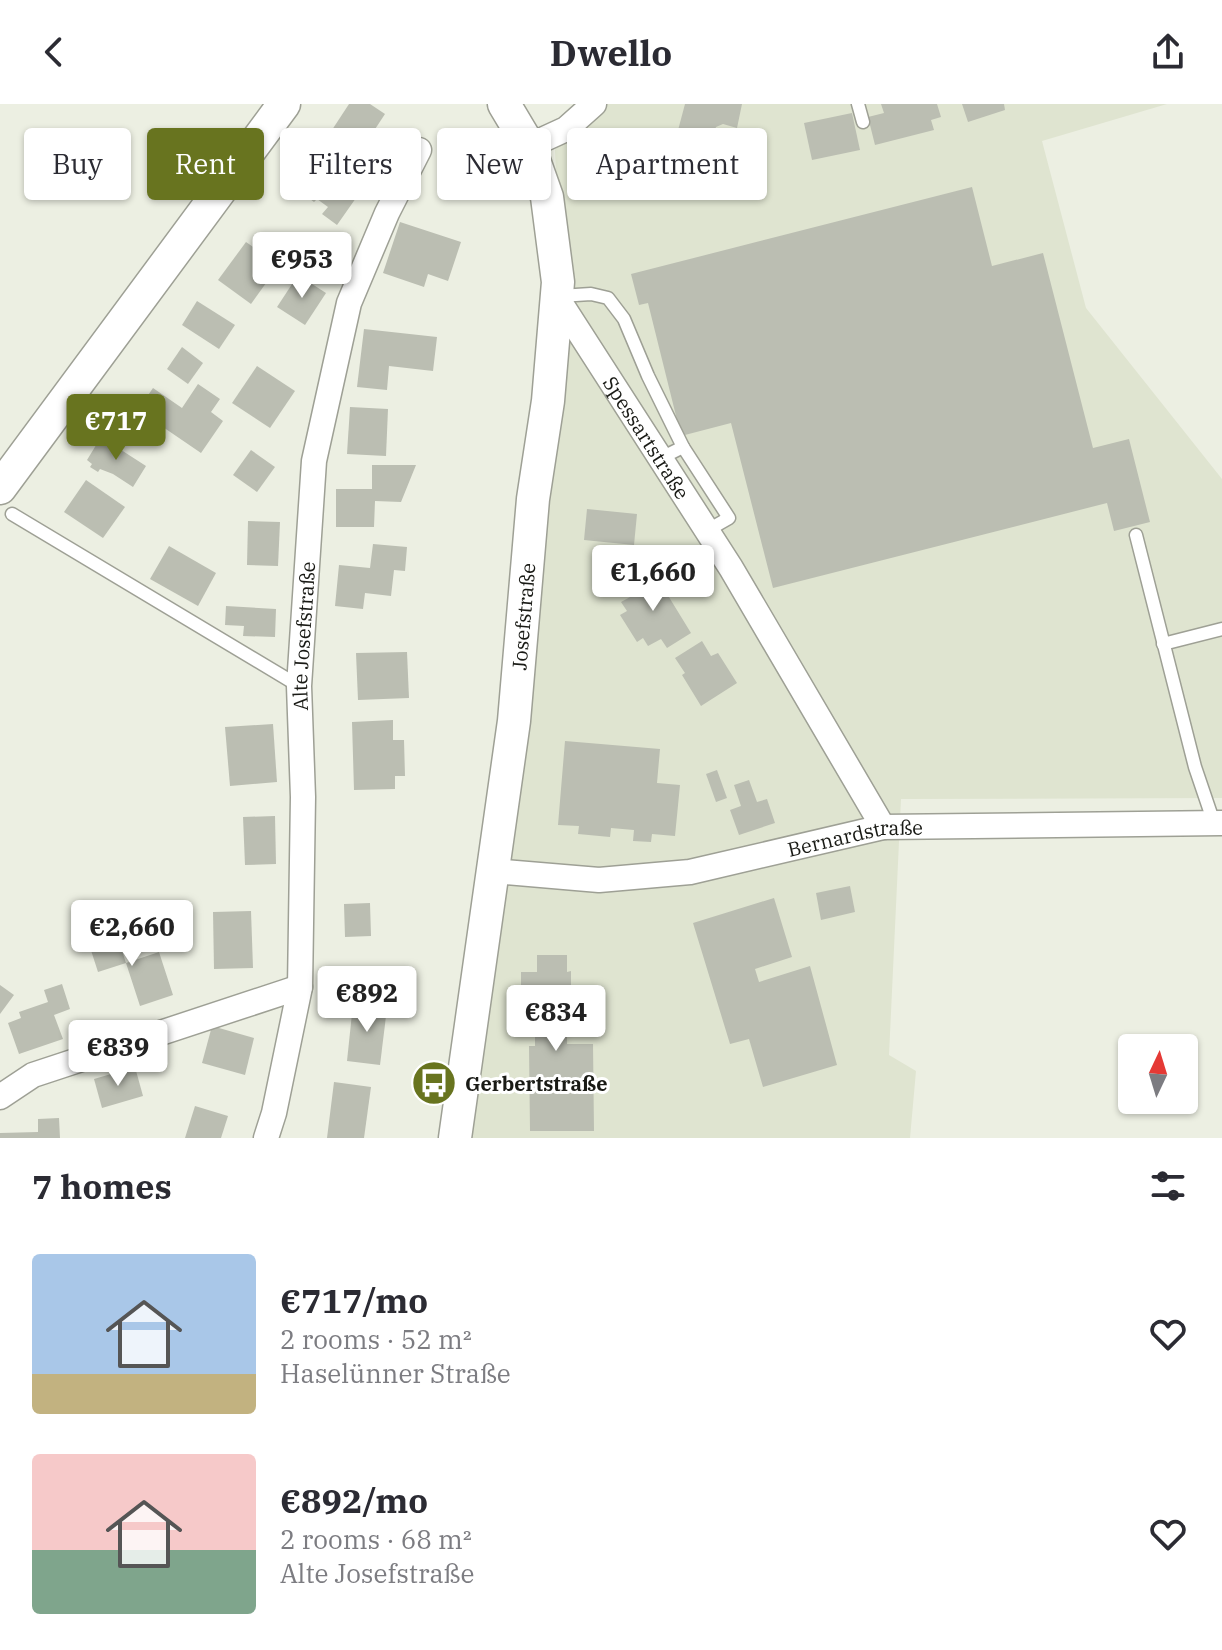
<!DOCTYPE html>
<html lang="en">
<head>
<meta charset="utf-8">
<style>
  :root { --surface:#fff; --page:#f7f7f7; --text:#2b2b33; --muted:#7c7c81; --accent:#68741f }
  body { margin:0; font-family:"IBM Plex Serif",serif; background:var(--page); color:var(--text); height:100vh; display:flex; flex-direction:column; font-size:30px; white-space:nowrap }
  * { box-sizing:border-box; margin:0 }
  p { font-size:26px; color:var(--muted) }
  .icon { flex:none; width:44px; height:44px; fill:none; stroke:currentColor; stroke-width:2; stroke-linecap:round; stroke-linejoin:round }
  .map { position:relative; height:1034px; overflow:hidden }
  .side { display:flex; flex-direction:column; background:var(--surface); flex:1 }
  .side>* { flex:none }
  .hud { position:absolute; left:24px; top:24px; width:800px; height:72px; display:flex; gap:16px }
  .needle { width:52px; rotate:4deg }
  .buttons { position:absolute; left:1118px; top:930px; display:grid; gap:16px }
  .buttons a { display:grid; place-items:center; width:80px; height:80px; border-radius:8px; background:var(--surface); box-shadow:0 2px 6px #0004; font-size:40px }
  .price { position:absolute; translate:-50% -68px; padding:0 18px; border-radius:8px; background:#fff; color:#222; font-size:26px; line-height:52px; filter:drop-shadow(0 2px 4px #0008) }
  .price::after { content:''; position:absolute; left:50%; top:48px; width:24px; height:18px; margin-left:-12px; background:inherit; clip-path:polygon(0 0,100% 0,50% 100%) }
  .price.selected { background:var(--accent); color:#fff }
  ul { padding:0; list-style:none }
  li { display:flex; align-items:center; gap:24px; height:200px; padding:0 32px }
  li span { display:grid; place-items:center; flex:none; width:224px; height:160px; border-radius:8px; color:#555 }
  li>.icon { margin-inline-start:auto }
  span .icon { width:96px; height:96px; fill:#fffc; stroke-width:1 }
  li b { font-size:34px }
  h2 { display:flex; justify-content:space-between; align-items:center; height:96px; padding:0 32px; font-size:34px }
  .chip { padding:0 28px; border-radius:8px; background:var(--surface); box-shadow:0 2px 6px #0004; font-size:28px; line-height:72px }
  .chip.selected { background:var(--accent); color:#fff }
  header { display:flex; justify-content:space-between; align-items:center; height:104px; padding:0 32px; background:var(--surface); font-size:36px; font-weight:700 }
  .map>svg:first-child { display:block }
  .built { fill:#dfe4d0 }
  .building { fill:#bbbeb2 }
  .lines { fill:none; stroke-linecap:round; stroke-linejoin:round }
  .lane-casing { stroke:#9ea095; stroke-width:15 }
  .street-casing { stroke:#9ea095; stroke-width:27 }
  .secondary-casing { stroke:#9ea095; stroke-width:35 }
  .lane { stroke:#fff; stroke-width:12 }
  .street { stroke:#fff; stroke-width:24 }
  .secondary { stroke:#fff; stroke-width:32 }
  .labels { text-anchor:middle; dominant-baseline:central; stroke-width:6; stroke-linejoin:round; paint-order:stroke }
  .street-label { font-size:20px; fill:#191a15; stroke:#fff }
  .poi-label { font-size:20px; font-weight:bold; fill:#191a15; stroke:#fff; text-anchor:start }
</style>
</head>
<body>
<header><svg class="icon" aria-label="back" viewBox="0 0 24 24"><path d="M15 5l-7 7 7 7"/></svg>Dwello<svg class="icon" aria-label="share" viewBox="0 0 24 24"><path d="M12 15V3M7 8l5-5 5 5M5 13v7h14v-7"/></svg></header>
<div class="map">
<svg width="1222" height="1034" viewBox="0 0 1222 1034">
  <rect width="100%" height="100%" fill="#ecefe2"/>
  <path class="built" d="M595,0H1167L1042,37L1086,204L1222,375V694L901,695L889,951L916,967L910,1034H467L558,106L555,46L567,25Z"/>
  <g class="building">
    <path d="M349,0H370L385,10L358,51L328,32Z"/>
    <path d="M685,0H742L737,24L723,20L716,23L710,39L677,30Z"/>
    <path d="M881,0H937L941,13L931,16L934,26L875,41L868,13L884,9Z"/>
    <path d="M962,0H1004L1005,6L968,18Z"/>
    <path d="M852,9L860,46L812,56L804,19Z"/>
    <path d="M316,44L341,62L331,76L356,94L337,121L322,110L328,103L317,95L314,98L290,80Z"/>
    <path d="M972,83L992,162L1043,149L1093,344L1129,335L1150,418L1114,427L1107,399L773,484L731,319L681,332L648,199L639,201L631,170Z"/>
    <path d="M400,118L461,138L448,177L428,170L424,183L383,169Z"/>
    <path d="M246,138L279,161L251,200L218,176Z"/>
    <path d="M298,171L326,189L305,221L277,203Z"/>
    <path d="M197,197L235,221L219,245L182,221Z"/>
    <path d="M364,225L437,233L433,267L389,262L387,286L357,283Z"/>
    <path d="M182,243L203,259L188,280L167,265Z"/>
    <path d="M257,262L295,287L270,324L232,299Z"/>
    <path d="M198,280L220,295L211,308L223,317L201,349L138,306L153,284L182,304Z"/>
    <path d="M350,303L388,305L386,352L347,350Z"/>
    <path d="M101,333L146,362L133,383L113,370L100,365L98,368L90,363L92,360L87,356Z"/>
    <path d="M251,346L275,363L257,388L233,371Z"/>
    <path d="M372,361H416L401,398L375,397L374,423H336V385H372Z"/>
    <path d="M86,376L125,403L103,434L64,408Z"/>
    <path d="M587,405L637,410L634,441L584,436Z"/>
    <path d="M248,417L280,418L278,462L247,461Z"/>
    <path d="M373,440L407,443L405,467L394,466L391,492L365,489L363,505L335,502L339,461L370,464Z"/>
    <path d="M169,442L216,469L198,502L150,475Z"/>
    <path d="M653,467L691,529L667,544L661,535L648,542L643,534L637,538L620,511L627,507L621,498L632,492L627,483Z"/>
    <path d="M226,502L276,505L275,533L243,532L244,522L225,521Z"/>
    <path d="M702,537L711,552L718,549L737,579L701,602L682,571L685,569L675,554Z"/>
    <path d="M407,548L409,594L358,596L356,549Z"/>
    <path d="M393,616V636H404L405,672H395V685L354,686L352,618Z"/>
    <path d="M273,620L277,678L230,682L225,623Z"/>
    <path d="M565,637L660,645L657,679L680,681L675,732L652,730L651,738L633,737L634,726L611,724L610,733L578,730L579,722L558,721Z"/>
    <path d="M717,666L727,694L716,698L706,670Z"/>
    <path d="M749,676L757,698L767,695L775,719L739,731L730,706L741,702L734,681Z"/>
    <path d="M275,712L276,760L245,761L243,713Z"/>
    <path d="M850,782L855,808L821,816L816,789Z"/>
    <path d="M774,794L792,853L755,865L759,878L810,862L837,961L763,983L749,935L730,940L693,819Z"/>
    <path d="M370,799L371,832L345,833L344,800Z"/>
    <path d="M251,807L253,864L214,865L213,808Z"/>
    <path d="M115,825L126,859L159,848L173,891L140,902L126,859L98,868L87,834Z"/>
    <path d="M537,851H567V868L571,867V904H567V940H593L594,1027H530L529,942H535V907H521V868H537Z"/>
    <path d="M62,880L70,905L54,911L63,935L19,950L8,919L21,914L19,908L48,898L44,886Z"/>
    <path d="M0,881L14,891L0,910Z"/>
    <path d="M353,900L387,904L380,961L347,957Z"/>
    <path d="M212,922L254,934L245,971L202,959Z"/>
    <path d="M135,963L143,992L102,1004L94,975Z"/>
    <path d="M334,978L371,983L364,1034H327Z"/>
    <path d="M195,1002L228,1012L221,1034H185Z"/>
    <path d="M59,1014L60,1034H0V1029L38,1028V1015Z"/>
  </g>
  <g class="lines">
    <g class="lane-casing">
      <g id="lane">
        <path d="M858,0L863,18"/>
        <path d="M560,192L591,190L608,194L624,215L648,272L683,343L661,354"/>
        <path d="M683,343L729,414L708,426"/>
        <path d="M12,410L299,582"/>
        <path d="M1136,431L1195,663L1214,719"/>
        <path d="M1163,540L1222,525"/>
      </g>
    </g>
    <g class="street-casing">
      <g id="street">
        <path d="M529,42L566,25L594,0"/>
        <path id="s1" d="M556,192L731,464L883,723"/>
        <path id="s2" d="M494,767L599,776L690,768L883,723L1222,719"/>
        <path d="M0,993L33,971L300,883"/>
        <path id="s3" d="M266,1034L274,1009L300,883L303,693L299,582L314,357L349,199L387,109L419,46"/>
      </g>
    </g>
    <g class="secondary-casing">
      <g id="secondary">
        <path d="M0,384L284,0"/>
        <path id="s4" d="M455,1034L514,617L533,395L548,297L558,178L547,93L529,42L504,0"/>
      </g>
    </g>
    <use href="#lane" class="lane"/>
    <use href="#street" class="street"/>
    <use href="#secondary" class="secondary"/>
  </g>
  <defs>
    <g id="bus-disc" transform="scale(2.3)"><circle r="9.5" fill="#68741f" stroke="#fff"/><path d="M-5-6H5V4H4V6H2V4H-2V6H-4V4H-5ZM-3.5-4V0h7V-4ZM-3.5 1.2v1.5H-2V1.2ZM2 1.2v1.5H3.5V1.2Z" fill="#fff"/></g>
  </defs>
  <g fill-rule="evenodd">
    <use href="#bus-disc" x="434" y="979"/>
  </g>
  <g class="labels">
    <g class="street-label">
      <text stroke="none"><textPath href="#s1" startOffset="168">Spessartstraße</textPath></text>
      <text stroke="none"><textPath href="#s4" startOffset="526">Josefstraße</textPath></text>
      <text stroke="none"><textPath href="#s3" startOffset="506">Alte Josefstraße</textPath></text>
      <text stroke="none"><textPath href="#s2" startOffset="366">Bernardstraße</textPath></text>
    </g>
    <g class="poi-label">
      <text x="465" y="979">Gerbertstraße</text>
    </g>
  </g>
</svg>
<div class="buttons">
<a><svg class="needle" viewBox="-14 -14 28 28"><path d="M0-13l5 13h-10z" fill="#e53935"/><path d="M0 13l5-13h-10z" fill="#7c7c81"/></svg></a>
</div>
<b class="price" style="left:302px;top:196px">€953</b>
<b class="price selected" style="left:116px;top:358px">€717</b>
<b class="price" style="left:653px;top:509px">€1,660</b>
<b class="price" style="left:132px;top:864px">€2,660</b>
<b class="price" style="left:367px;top:930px">€892</b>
<b class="price" style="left:556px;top:949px">€834</b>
<b class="price" style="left:118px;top:984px">€839</b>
<div class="hud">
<a class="chip">Buy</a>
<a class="chip selected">Rent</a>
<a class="chip">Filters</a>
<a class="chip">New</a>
<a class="chip">Apartment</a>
</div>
</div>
<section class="side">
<h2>7 homes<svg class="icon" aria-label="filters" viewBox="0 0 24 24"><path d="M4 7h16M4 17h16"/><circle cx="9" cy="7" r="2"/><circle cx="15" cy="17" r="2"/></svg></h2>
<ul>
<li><span style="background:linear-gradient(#a9c7e8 75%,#c2b280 0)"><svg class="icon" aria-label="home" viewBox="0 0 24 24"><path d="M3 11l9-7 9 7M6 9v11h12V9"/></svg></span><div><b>€717/mo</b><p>2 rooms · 52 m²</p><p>Haselünner Straße</p></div><svg class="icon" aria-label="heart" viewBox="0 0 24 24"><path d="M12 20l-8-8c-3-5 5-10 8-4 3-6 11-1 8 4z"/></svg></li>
<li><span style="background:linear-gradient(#f6c9c9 60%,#7fa58c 0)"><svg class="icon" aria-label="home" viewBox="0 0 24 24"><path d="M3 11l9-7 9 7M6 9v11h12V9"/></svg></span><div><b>€892/mo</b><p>2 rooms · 68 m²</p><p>Alte Josefstraße</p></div><svg class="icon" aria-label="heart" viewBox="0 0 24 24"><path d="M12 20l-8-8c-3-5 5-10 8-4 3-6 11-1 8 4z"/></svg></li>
</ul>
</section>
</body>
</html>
